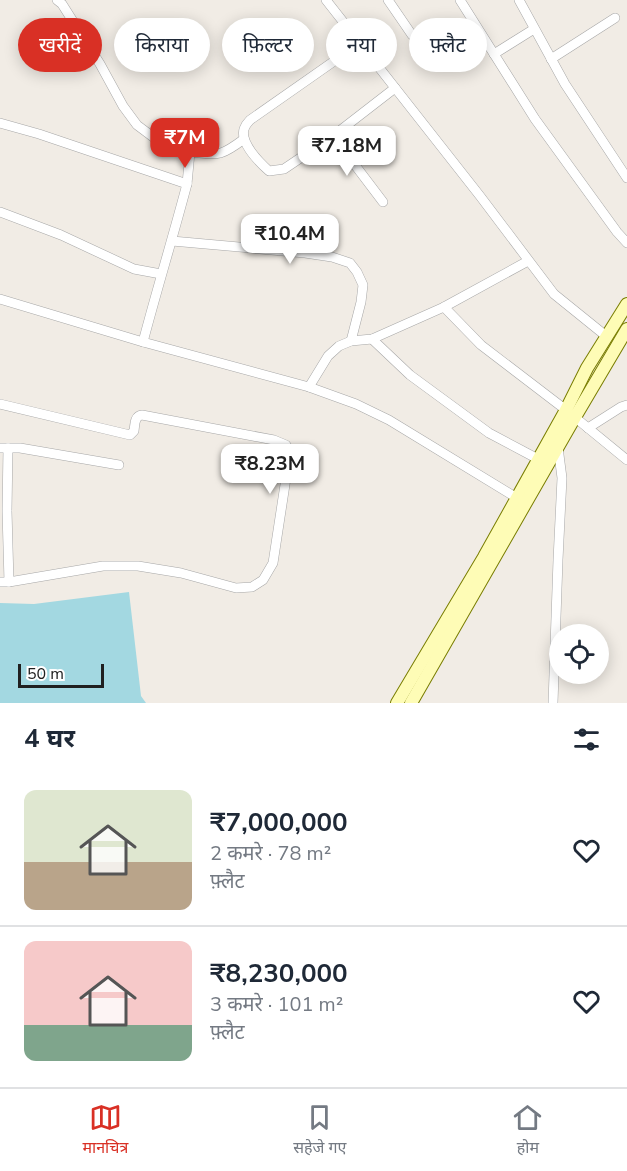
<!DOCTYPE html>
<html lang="hi">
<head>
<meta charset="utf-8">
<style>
  :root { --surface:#fff; --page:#f2f2f3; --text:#1f2937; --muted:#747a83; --line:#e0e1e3; --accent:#d93025 }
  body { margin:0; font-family:"Nunito Sans","Noto Sans Devanagari",sans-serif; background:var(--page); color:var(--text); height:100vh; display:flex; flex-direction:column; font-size:22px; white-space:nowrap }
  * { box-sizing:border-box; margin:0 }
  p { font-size:20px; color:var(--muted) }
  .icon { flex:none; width:33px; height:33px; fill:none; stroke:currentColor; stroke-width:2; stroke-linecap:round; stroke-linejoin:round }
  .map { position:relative; height:703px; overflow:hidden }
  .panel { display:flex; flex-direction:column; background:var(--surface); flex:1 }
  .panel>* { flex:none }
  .guide { position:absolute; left:18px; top:18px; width:591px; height:54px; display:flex; gap:12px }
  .fabs { position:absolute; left:549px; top:624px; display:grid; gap:12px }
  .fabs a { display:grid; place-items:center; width:60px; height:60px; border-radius:50%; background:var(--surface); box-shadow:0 3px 15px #0003; font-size:30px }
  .scale { position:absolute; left:18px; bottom:15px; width:86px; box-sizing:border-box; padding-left:6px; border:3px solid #202020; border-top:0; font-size:16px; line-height:21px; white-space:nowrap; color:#202020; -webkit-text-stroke:4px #fff; paint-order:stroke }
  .price { position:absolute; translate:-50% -51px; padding:0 14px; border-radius:12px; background:#fff; color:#222; font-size:20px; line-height:39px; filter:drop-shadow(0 2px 3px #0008) }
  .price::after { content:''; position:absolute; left:50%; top:36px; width:18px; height:14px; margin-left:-9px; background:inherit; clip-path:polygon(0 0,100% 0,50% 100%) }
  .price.selected { background:var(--accent); color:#fff }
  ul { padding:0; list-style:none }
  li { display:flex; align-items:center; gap:18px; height:150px; padding:0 24px }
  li+li { border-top:2px solid var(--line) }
  li span { display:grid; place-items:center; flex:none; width:168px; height:120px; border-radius:12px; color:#555 }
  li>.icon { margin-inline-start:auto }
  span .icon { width:72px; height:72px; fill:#fffc; stroke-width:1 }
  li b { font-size:26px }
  h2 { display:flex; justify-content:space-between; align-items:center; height:72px; padding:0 24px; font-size:26px }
  .pill { padding:0 21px; border-radius:27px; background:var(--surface); box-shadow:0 3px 15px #0003; font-size:21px; line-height:54px }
  .pill.selected { background:var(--accent); color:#fff }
  .dock { display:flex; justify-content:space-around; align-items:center; height:84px; border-top:2px solid var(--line); background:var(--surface); font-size:16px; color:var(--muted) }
  .dock a { display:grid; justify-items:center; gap:3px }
  .dock .selected { color:var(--accent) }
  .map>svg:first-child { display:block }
  .water { fill:#a3d8e1 }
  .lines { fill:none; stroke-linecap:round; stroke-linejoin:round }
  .street-casing { stroke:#a7a7a7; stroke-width:10 }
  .secondary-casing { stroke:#797d00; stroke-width:14 }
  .street { stroke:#fff; stroke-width:9 }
  .secondary { stroke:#fefcb6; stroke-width:12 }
</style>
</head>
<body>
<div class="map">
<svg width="627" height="703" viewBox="0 0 627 703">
  <rect width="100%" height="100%" fill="#f1ece5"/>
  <path class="water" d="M129,592L141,696L146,703H0V603L34,604Z"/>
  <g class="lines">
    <g class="street-casing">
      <g id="street">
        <path d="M57,0L62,4L100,64L123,106L137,125L157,140L190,152L187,184"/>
        <path d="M326,0L480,196L554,294L606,336"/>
        <path d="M388,0L412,35"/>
        <path d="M460,0L535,119L617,232L627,243"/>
        <path d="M519,0L565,84L627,178"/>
        <path d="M360,43L250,120C248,122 245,126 244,129C240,143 259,162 269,171L284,169L333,136L395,88"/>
        <path d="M494,54L534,29"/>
        <path d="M551,59L615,18"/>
        <path d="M0,123L39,134L187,184C173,237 157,289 143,342"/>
        <path d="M333,136L383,202"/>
        <path d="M190,152C219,155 220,157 244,139"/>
        <path d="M0,212L61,235L134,269L161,274"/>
        <path d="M172,241L305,253L332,257L350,263L357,272L363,285L361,302L351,341"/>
        <path d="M0,299L143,342L309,387L356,404L389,420L517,498"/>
        <path d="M444,307L481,345L566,410L627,460"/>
        <path d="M372,339L410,375L489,433L538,459"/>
        <path d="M309,387L328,356L339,346L351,341L372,339L444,307L528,261"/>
        <path d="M0,404L130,435L134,431C135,425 134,416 142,415L274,440L286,445L290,452L273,563L263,580L252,587L236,588L181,573L138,566H103L9,582H0"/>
        <path d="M588,428L621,407L627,405"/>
        <path d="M0,448H20L119,465"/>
        <path d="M8,448L7,511L9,582"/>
        <path d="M553,703L558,560L562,478L558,447"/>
      </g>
    </g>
    <g class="secondary-casing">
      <g id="secondary">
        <path d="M397,703L484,557L566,410L587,368L627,304"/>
        <path d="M411,703L575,417L627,329"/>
      </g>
    </g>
    <use href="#street" class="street"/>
    <use href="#secondary" class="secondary"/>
  </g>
</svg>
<div class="fabs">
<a><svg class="icon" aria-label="locate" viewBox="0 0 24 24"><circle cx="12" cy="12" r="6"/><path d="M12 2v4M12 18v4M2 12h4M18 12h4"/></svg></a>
</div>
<div class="scale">50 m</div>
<b class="price selected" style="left:185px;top:169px">₹7M</b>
<b class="price" style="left:347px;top:177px">₹7.18M</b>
<b class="price" style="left:290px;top:265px">₹10.4M</b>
<b class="price" style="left:270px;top:495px">₹8.23M</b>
<div class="guide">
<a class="pill selected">खरीदें</a>
<a class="pill">किराया</a>
<a class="pill">फ़िल्टर</a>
<a class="pill">नया</a>
<a class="pill">फ़्लैट</a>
</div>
</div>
<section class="panel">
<h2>4 घर<svg class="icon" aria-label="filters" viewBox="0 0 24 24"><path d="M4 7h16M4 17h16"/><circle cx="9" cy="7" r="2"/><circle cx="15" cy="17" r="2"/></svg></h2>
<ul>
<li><span style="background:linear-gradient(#dfe7d0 60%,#b9a48a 0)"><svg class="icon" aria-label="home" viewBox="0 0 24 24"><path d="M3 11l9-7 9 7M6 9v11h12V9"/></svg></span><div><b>₹7,000,000</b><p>2 कमरे · 78 m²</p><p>फ़्लैट</p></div><svg class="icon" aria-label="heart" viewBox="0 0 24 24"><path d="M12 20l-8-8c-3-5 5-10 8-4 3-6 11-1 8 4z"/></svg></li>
<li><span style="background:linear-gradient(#f6c9c9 70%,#7fa58c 0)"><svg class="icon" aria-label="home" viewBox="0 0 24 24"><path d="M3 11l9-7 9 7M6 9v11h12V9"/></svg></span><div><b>₹8,230,000</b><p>3 कमरे · 101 m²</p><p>फ़्लैट</p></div><svg class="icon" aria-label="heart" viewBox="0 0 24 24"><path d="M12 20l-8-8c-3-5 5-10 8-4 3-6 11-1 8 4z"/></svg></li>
</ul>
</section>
<nav class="dock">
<a class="selected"><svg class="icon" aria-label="map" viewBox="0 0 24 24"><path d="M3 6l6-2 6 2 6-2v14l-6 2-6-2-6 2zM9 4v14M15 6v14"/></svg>मानचित्र</a>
<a><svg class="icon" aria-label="saved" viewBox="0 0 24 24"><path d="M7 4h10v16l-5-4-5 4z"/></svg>सहेजे गए</a>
<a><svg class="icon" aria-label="home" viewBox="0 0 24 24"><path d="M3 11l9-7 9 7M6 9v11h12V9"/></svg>होम</a>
</nav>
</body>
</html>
